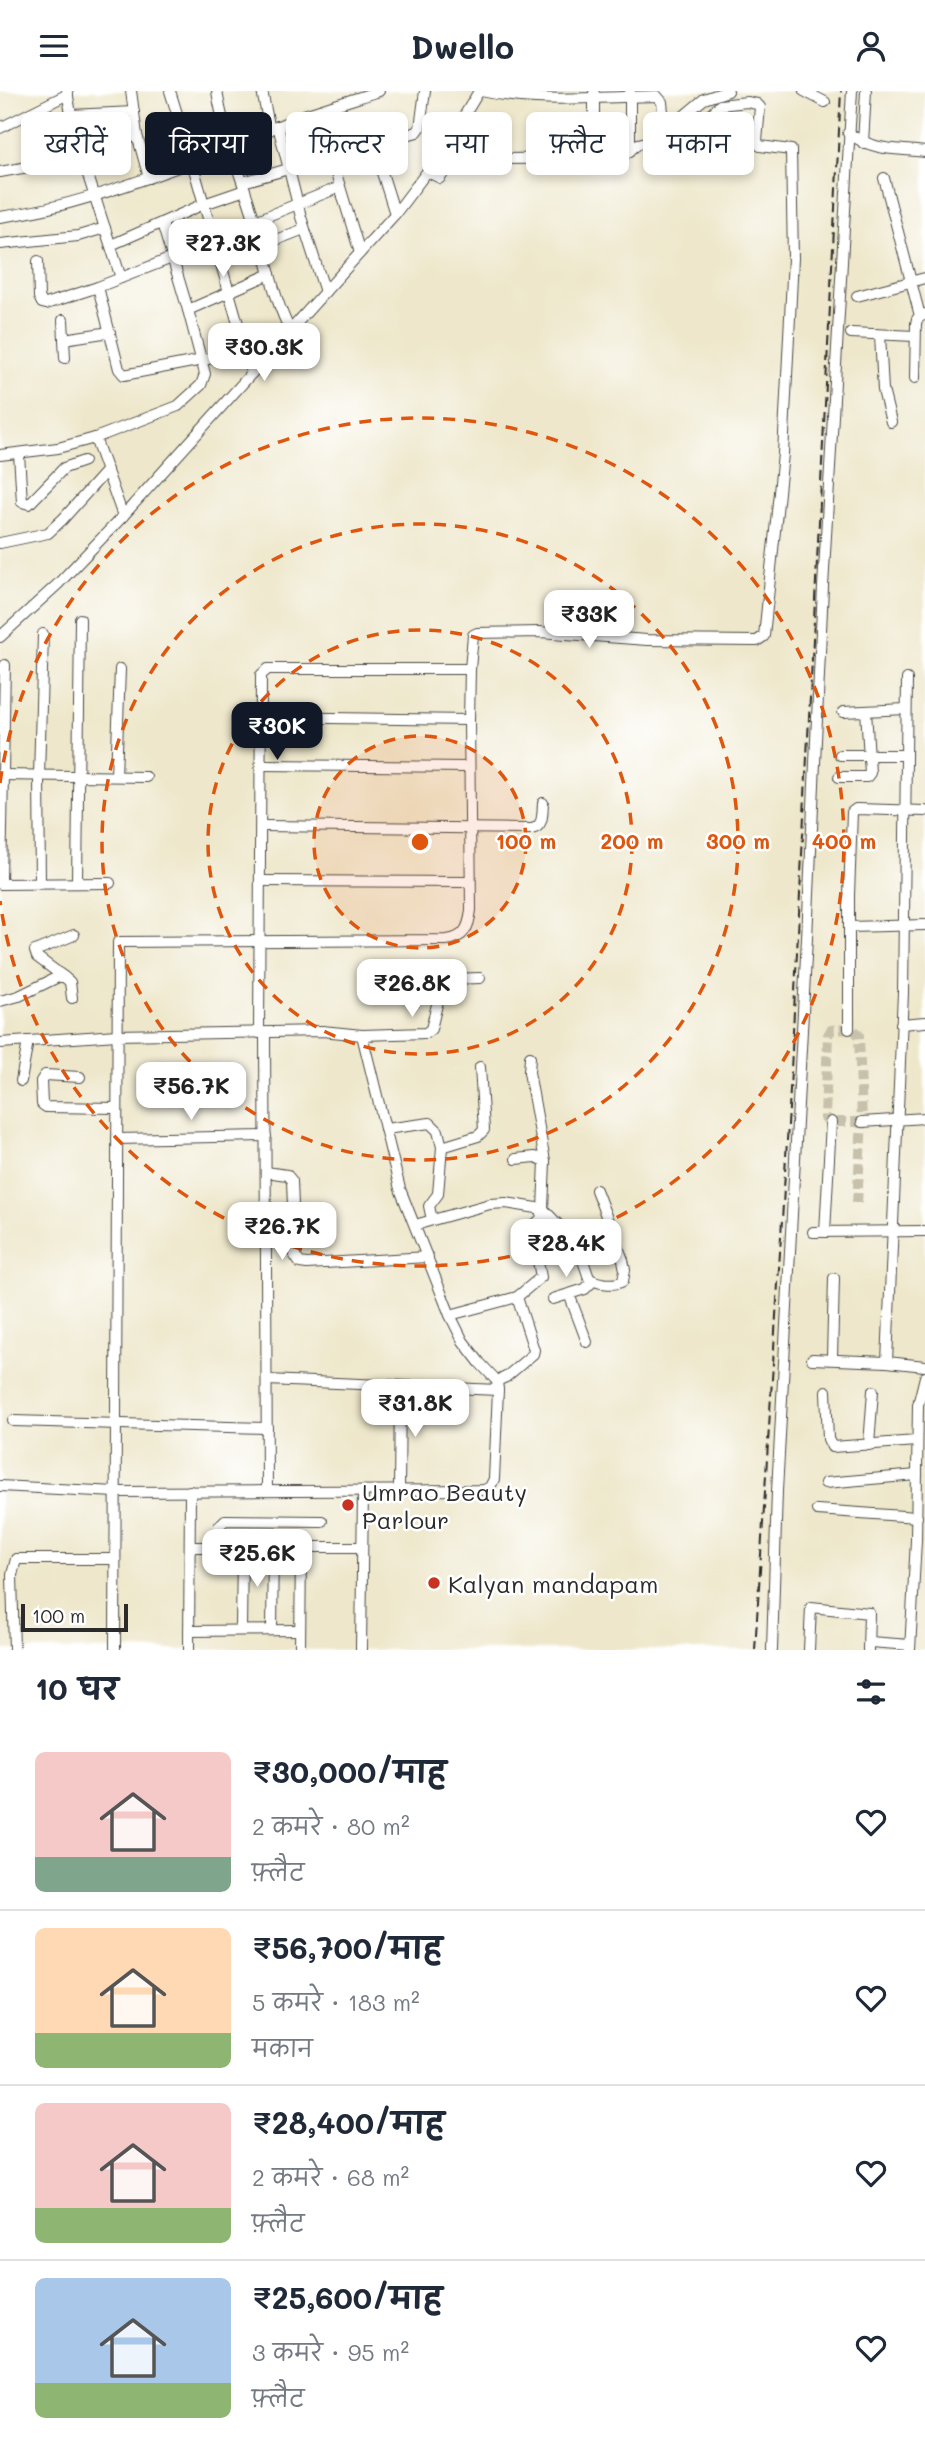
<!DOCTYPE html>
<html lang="hi">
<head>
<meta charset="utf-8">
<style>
  :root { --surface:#fff; --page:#f6f6f7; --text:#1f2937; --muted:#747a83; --line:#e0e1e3; --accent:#111827 }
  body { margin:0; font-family:Mali,"Playpen Sans Deva",sans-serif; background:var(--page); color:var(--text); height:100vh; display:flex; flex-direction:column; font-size:26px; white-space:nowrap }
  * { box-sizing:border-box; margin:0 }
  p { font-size:23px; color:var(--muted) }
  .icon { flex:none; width:38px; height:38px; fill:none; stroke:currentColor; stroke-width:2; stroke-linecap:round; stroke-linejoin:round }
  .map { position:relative; height:1559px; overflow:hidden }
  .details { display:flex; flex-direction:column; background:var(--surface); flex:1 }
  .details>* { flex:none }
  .guide { position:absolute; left:21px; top:21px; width:884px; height:63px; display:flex; gap:14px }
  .scale { position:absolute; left:21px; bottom:18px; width:107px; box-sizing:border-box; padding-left:7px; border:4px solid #2b2b2b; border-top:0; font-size:19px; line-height:24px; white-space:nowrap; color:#2b2b2b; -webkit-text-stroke:5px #fff; paint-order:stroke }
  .price { position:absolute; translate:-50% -60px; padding:0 16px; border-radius:14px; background:#fff; color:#222; font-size:23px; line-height:46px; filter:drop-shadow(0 2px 4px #0008) }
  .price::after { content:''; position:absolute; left:50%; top:42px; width:21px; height:16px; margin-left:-10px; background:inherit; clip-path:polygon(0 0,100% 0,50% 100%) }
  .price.on { background:var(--accent); color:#fff }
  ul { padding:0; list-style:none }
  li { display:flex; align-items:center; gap:21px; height:175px; padding:0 35px }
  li+li { border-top:2px solid var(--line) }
  li span { display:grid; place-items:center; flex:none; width:196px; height:140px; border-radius:10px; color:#555 }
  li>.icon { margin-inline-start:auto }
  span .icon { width:84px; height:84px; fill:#fffc; stroke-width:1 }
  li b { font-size:30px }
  h2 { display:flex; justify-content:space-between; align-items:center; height:84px; padding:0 35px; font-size:30px }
  .chip { padding:0 24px; border-radius:10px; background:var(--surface); box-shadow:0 4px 10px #0003; font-size:24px; line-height:63px }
  .chip.on { background:var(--accent); color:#fff }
  header { display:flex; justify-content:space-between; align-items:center; height:91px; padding:0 35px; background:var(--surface); font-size:32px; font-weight:700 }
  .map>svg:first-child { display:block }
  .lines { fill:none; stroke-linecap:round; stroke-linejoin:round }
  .minor-tunnel { stroke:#c7c1ab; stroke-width:10; stroke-dasharray:10 5; stroke-linecap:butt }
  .minor-casing { stroke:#484743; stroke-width:12 }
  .minor { stroke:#fff; stroke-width:10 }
  .rail { stroke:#2b2b2b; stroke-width:2; stroke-dasharray:10 5; stroke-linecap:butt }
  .ring { fill:none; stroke:#df570e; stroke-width:3.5; stroke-dasharray:12 9 }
  .poi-dot { fill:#c8321e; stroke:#fff; stroke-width:2.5 }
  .labels { text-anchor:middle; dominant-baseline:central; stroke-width:5; stroke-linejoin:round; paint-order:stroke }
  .poi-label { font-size:24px; fill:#2b2b2b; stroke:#fff; text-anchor:start }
  .centre { fill:#df570e; stroke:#fff; stroke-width:3.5 }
  .ring-label { font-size:21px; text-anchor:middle; font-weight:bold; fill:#df570e; stroke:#fff; stroke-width:5; stroke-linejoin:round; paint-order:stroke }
</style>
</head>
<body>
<header><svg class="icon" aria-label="menu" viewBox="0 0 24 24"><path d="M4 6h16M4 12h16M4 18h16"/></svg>Dwello<svg class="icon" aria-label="person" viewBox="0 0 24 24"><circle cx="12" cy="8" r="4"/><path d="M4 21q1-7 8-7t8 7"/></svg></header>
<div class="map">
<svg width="925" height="1559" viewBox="0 0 925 1559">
  <rect width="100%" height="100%" fill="#fff"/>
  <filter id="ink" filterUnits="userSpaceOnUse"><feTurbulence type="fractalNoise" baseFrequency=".0143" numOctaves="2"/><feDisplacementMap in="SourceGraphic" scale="14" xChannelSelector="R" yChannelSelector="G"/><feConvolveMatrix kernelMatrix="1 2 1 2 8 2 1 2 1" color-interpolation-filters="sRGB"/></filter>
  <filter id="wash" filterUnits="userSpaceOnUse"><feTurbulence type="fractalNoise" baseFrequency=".00686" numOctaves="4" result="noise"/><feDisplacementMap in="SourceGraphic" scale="28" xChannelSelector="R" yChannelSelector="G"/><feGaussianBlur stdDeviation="1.57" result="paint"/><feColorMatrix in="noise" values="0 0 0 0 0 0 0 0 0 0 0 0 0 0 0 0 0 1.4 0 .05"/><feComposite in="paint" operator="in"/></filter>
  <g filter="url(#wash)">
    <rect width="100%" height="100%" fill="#eee7cb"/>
  </g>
  <g filter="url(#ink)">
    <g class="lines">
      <path class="minor-tunnel" d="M857,1112L862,1031L859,944L853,938L831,939L828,944L825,1027L831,1031H862"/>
      <g class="minor-casing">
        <g id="minor">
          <path d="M67,0L74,41L121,187"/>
          <path d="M131,0L137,44L149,87"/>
          <path d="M217,0C224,46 243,89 256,134C268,170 273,207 291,241"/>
          <path d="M262,0L270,39"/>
          <path d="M481,0C539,13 598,6 657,5L662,11L664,31L674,33L704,8L728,0"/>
          <path d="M804,0L825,11"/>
          <path d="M630,1V60"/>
          <path d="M70,24L134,21"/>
          <path d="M278,35L304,24L379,0"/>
          <path d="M0,37L68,3"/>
          <path d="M848,42C876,61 894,57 925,61"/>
          <path d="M863,52L866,0"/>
          <path d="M373,53L395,123"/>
          <path d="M331,66L360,162"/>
          <path d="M594,68V2"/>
          <path d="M0,81L56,71L137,44"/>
          <path d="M884,87L920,225"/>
          <path d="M243,91L417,41L420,37L425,0"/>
          <path d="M0,126C67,117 129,94 192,71L170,0"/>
          <path d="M255,130L340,96"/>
          <path d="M0,153L78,145L105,137"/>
          <path d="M111,154L204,113L245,99"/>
          <path d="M263,154L304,138"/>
          <path d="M38,170L39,206L42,212L46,213L98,196L256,134"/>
          <path d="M98,196L119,278L124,284L213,267L245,256"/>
          <path d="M857,205L925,187"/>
          <path d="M188,219L270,183"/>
          <path d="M63,229L65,267"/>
          <path d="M851,242L915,245"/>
          <path d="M880,244L883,299L891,331"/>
          <path d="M64,248L110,241"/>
          <path d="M252,282L192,71L278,35L301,126L325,201"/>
          <path d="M915,287L916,233L917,228L925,223"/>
          <path d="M95,347L123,425"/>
          <path d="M19,363L22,411L29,413L64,377L84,370"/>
          <path d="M0,364L58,357L95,347L178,315L201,294L205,283L188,219L162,132"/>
          <path d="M0,452L48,442L63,428L107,379"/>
          <path d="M0,546L58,493L123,425L395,123L445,57L479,0"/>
          <path d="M843,621L906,618"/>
          <path d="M261,626L469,629"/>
          <path d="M840,664H905"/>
          <path d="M261,674L469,676"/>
          <path d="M0,684L146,686"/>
          <path d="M116,685L120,578"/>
          <path d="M839,686H867L870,682L866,620"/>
          <path d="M261,735L532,738C544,735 542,723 543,712"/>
          <path d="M260,790L470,791"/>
          <path d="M1,792L5,574"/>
          <path d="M40,792L39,685L43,543"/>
          <path d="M77,792L80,528"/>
          <path d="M0,793L110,792"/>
          <path d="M849,836L925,834"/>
          <path d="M64,886L37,866L35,860L74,844"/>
          <path d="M422,889L480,887"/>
          <path d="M0,910L19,905L58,886H64L70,891L72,907"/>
          <path d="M901,933L925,931"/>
          <path d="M849,938V804L852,721L856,718L925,720"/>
          <path d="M259,942L261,584L268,578H470"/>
          <path d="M265,942L267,1400"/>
          <path d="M362,944L426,942L431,938L443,889"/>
          <path d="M0,952L117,944L322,940L362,944L400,1098L450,1224L463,1250L480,1272L497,1290L498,1299L494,1388L490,1396L484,1399L116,1401L0,1395"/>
          <path d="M530,966L529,981L545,1070"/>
          <path d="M80,986L45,984L41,990L42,1013L46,1016L117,1017"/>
          <path d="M21,990L28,950"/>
          <path d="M862,1031L925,1027"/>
          <path d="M385,1038L430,1032L438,1040L442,1056"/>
          <path d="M117,1048L266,1045"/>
          <path d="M266,1081L287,1084L292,1090L295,1165L300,1172L307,1173L428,1166"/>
          <path d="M432,1129L429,1115L438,1103L442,1056L478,1045L484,1039L480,976"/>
          <path d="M415,1134L490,1113L506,1112L543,1118L545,1070L535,1066L516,1068"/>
          <path d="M813,1141L925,1140"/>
          <path d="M825,1141L831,1031"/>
          <path d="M569,1203L587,1251"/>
          <path d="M517,1206L541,1186L532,1140V1136L541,1128L543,1118L573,1149L579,1158L589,1187C597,1193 615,1195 623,1190L625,1179L623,1169L596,1099"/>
          <path d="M553,1208L585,1198L593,1190"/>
          <path d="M450,1224L517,1206L534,1259L533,1263L506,1286L497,1290"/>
          <path d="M832,1267L834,1187"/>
          <path d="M812,1268L887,1271L925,1275"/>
          <path d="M887,1271L903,902L907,588"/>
          <path d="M267,1289L498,1299"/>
          <path d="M826,1300L828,1348L832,1356L917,1350"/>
          <path d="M13,1330L267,1337"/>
          <path d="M869,1354L873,1300"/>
          <path d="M825,1392L917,1384"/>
          <path d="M399,1401L400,1295"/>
          <path d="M817,1419L917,1426"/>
          <path d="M190,1456H362"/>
          <path d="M220,1456L219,1435L225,1429L322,1430"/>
          <path d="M241,1539L242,1456"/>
          <path d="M272,1539L273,1456"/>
          <path d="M189,1540L300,1539"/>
          <path d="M870,1551L910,1554"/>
          <path d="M14,1559L12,1484L16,1468H115"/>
          <path d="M115,1559L118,851L446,849C465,847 469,836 471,819L469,629L470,578L473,544L477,542L540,541L647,549L757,550L764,545L783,363L793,167L791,59L760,55L757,50L760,16L757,13L747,11L720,14L696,39L638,53L620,67L501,68L466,63L453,69L440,87L428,81"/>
          <path d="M189,1559L190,1400"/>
          <path d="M300,1559L301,1456"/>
          <path d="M361,1559L363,1401"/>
          <path d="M772,1559L777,1400L807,847L823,496L852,0"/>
          <path d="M809,1559L811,1516L869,1522L868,1559"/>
          <path d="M910,1559L916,1449L918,1314L925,1286"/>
        </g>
      </g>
      <use href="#minor" class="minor"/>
      <path class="rail" d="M755,1559L789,1018L841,0"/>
    </g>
  </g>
  <circle cx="420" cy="751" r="106" fill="#df570e" fill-opacity=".12"/>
  <g class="ring">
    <circle cx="420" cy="751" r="106"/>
    <circle cx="420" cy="751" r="212"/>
    <circle cx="420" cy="751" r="318"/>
    <path d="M0 692A424 424 0 1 1 0 810"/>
  </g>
  <g class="poi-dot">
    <circle cx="348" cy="1414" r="7"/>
    <circle cx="434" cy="1492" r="7"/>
  </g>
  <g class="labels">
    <g class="poi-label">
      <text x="362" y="1400">Umrao Beauty<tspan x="362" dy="28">Parlour</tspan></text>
      <text x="448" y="1492">Kalyan mandapam</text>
    </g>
  </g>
  <circle cx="420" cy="751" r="10" class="centre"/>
  <g class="ring-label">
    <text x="526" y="758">100 m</text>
    <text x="632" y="758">200 m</text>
    <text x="738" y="758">300 m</text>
    <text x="844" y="758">400 m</text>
  </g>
</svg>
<div class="scale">100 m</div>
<b class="price" style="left:223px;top:188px">₹27.3K</b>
<b class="price" style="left:264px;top:292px">₹30.3K</b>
<b class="price" style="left:589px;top:559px">₹33K</b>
<b class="price on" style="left:277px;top:671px">₹30K</b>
<b class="price" style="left:412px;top:928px">₹26.8K</b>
<b class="price" style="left:191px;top:1031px">₹56.7K</b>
<b class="price" style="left:282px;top:1171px">₹26.7K</b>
<b class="price" style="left:566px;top:1188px">₹28.4K</b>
<b class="price" style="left:415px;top:1348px">₹31.8K</b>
<b class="price" style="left:257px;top:1498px">₹25.6K</b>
<div class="guide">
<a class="chip">खरीदें</a>
<a class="chip on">किराया</a>
<a class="chip">फ़िल्टर</a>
<a class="chip">नया</a>
<a class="chip">फ़्लैट</a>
<a class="chip">मकान</a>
</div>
</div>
<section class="details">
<h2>10 घर<svg class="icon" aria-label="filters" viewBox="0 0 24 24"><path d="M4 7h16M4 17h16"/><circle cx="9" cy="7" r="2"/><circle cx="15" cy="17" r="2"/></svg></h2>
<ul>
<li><span style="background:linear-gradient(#f6c9c9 75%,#7fa58c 0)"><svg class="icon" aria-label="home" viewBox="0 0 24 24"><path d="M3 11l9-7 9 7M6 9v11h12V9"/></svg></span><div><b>₹30,000/माह</b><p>2 कमरे · 80 m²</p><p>फ़्लैट</p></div><svg class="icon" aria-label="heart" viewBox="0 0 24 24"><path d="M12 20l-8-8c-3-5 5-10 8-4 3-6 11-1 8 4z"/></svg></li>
<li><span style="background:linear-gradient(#ffd9b3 75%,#8fb573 0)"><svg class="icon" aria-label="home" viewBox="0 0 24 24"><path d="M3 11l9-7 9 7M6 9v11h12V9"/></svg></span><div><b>₹56,700/माह</b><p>5 कमरे · 183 m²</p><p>मकान</p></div><svg class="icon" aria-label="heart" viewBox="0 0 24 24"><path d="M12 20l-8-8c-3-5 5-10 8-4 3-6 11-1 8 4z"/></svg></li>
<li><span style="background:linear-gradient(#f6c9c9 75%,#8fb573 0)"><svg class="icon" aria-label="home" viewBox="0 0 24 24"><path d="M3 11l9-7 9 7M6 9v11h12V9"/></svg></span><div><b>₹28,400/माह</b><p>2 कमरे · 68 m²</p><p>फ़्लैट</p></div><svg class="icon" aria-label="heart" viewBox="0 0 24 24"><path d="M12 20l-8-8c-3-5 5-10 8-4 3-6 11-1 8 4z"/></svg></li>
<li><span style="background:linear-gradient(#a9c7e8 75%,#8fb573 0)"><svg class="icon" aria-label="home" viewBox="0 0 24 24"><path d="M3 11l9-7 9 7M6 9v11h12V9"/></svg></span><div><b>₹25,600/माह</b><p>3 कमरे · 95 m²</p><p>फ़्लैट</p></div><svg class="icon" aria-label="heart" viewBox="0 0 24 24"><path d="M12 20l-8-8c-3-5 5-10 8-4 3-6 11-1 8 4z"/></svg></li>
</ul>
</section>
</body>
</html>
